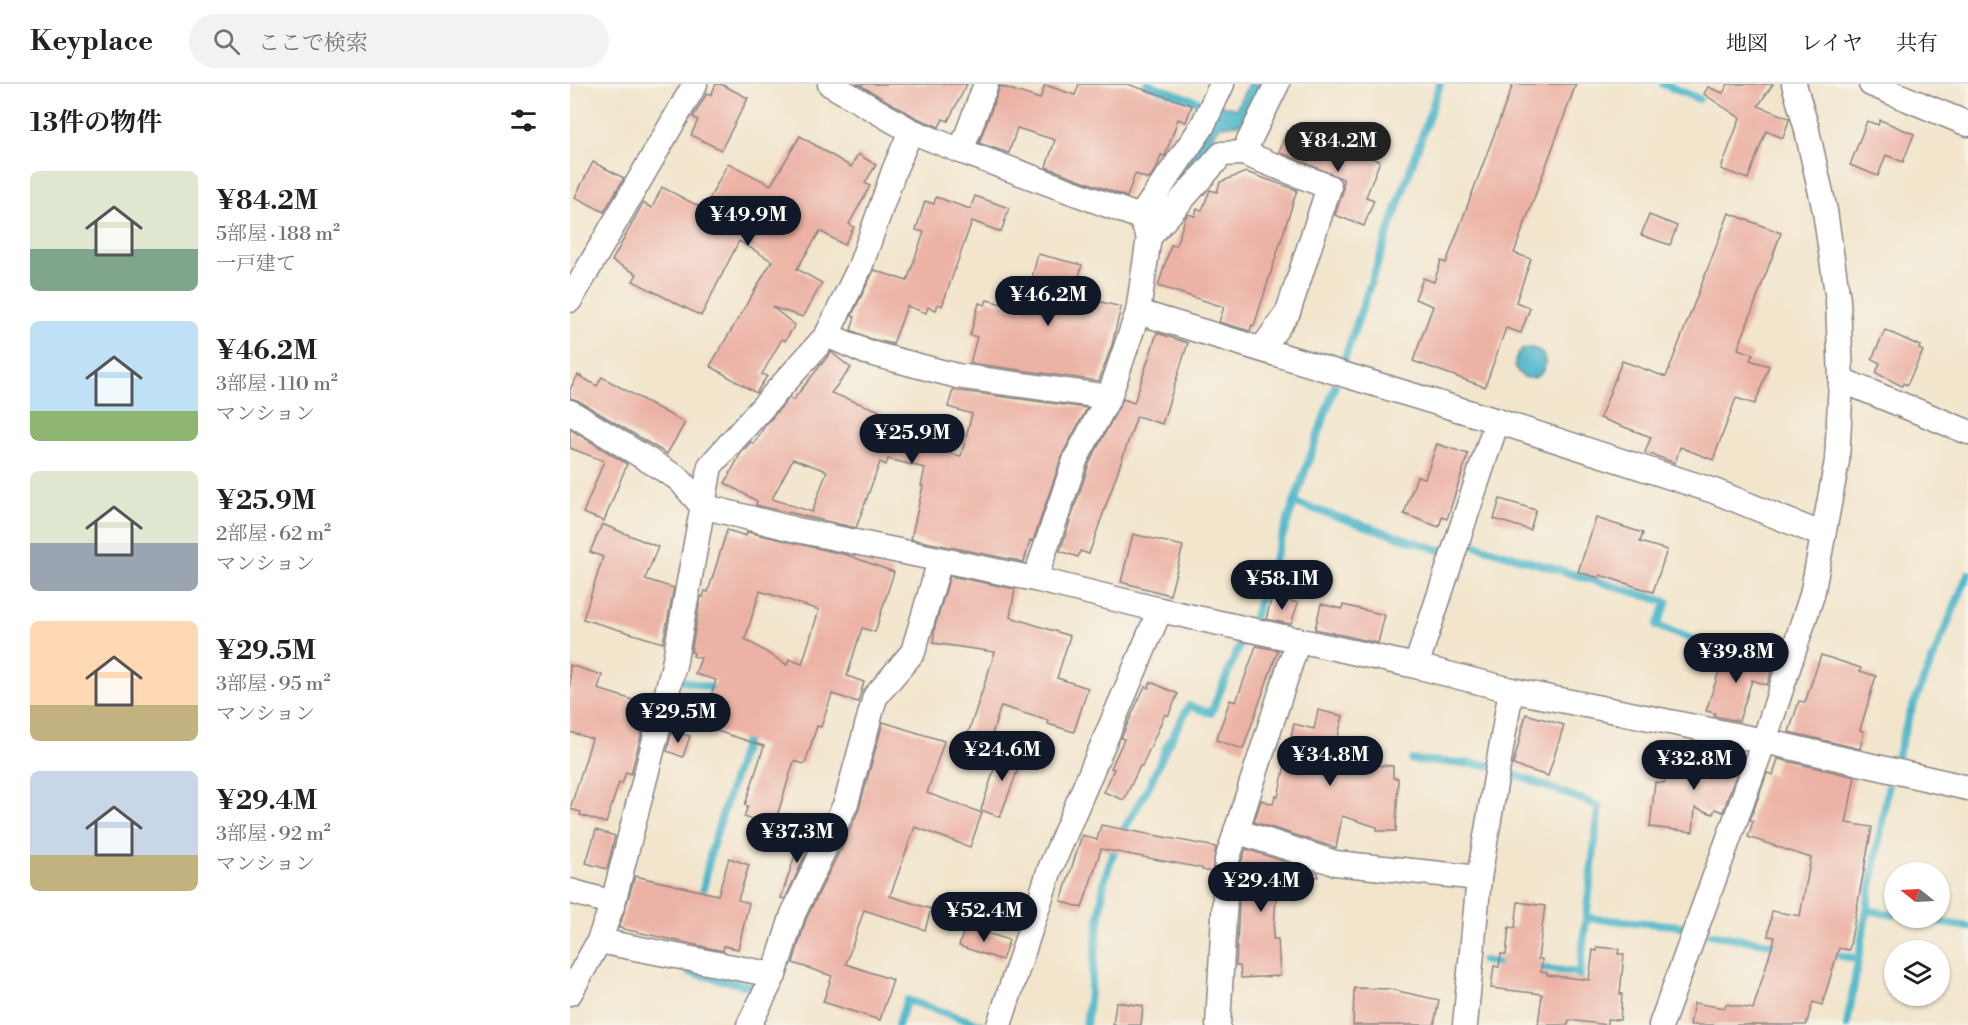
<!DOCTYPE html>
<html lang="ja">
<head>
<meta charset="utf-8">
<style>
  :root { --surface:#fff; --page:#f2f2f2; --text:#202124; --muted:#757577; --line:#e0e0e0; --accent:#111827 }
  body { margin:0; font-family:"Libre Bodoni","Noto Serif JP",serif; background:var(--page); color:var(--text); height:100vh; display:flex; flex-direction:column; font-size:22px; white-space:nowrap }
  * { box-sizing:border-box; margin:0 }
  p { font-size:20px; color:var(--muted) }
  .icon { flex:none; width:33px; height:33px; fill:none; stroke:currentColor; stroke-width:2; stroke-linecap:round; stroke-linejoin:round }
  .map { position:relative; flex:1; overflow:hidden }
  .side { display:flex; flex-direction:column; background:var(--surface); width:570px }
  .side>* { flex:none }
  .needle { width:39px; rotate:288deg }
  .fabs { position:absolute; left:1314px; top:778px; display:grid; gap:12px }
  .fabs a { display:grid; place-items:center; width:66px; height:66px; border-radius:50%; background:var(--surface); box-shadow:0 2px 4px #0004; font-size:30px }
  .price { position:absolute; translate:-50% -51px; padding:0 14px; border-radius:21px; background:var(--accent); color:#fff; font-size:20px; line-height:39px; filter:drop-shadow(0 2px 3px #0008) }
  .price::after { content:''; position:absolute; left:50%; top:36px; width:18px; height:14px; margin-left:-9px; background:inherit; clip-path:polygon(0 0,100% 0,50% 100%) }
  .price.active { background:#222; color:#fff }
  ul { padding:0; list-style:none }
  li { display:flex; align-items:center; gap:18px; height:150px; padding:0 30px }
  li span { display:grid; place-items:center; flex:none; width:168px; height:120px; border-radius:9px; color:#555 }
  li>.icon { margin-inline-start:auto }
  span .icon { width:72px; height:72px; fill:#fffc; stroke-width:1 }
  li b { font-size:26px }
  h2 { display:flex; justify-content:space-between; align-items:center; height:72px; padding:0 30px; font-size:26px }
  header { display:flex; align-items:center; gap:36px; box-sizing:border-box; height:84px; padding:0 30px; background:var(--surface); border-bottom:2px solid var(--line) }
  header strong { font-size:28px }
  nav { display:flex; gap:33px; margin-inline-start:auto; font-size:21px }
  .search { width:420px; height:54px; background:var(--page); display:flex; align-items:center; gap:15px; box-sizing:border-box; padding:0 21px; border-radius:33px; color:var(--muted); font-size:22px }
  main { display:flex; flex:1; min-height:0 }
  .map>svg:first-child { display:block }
  .water { fill:#4db7ca; stroke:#386c82; stroke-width:1.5 }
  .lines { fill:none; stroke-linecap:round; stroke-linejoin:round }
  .stream { stroke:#4db7ca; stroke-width:8 }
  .building { fill:#ecb2a5; fill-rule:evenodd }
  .minor-casing { stroke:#8a8484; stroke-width:27 }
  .minor { stroke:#fff; stroke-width:24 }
</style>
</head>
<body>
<header>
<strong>Keyplace</strong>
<div class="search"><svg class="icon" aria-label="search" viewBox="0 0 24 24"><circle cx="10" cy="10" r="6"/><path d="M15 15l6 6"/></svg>ここで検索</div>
<nav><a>地図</a><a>レイヤ</a><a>共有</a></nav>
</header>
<main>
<section class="side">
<h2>13件の物件<svg class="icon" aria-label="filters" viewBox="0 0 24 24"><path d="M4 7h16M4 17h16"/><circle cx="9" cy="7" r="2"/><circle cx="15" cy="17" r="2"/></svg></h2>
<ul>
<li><span style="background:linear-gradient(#dfe7d0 65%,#7fa58c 0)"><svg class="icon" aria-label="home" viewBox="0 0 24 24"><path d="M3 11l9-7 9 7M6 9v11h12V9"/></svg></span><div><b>¥84.2M</b><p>5部屋 · 188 m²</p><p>一戸建て</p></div></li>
<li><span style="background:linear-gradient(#bfe0f5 75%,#8fb573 0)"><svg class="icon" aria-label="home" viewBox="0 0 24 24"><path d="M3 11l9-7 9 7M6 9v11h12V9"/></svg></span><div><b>¥46.2M</b><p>3部屋 · 110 m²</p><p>マンション</p></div></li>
<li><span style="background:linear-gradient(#dfe7d0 60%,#9aa5b1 0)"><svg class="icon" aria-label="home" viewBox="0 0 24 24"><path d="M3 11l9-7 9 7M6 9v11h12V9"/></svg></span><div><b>¥25.9M</b><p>2部屋 · 62 m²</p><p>マンション</p></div></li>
<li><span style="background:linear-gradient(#ffd9b3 70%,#c2b280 0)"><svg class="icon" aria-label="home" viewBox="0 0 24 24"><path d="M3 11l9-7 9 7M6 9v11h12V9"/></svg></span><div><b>¥29.5M</b><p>3部屋 · 95 m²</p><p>マンション</p></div></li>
<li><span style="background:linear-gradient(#c9d6e8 70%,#c2b280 0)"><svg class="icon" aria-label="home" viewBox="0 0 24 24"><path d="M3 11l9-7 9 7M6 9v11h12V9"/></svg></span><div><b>¥29.4M</b><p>3部屋 · 92 m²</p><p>マンション</p></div></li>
</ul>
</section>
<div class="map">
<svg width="1398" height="941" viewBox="0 0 1398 941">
  <rect width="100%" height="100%" fill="#f7f3e8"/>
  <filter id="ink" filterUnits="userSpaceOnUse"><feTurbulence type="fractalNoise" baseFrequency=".0167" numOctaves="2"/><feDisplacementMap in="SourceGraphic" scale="12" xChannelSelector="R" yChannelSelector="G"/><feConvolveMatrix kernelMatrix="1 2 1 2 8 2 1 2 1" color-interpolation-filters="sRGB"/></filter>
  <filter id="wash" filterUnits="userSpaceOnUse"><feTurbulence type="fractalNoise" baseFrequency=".008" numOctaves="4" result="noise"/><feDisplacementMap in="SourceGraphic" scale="24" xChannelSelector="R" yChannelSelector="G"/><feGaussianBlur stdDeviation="1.35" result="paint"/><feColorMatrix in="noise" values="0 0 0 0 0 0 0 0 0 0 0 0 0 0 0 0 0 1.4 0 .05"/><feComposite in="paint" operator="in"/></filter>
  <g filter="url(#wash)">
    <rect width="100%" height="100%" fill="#f2e5cc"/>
    <g class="water">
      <path d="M678,0H693L675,39L650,42L588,130L649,20L666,25Z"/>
      <circle cx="960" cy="279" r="15"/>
    </g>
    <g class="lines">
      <g class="stream">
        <path d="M577,0L635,20"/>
        <path d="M1093,0L1129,15"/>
        <path d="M773,279L870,0"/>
        <path d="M725,419L873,467"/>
        <path d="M898,459L1097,518L1087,542L1154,567"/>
        <path d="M684,533L765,302"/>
        <path d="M111,596L151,607"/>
        <path d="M1327,674L1339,632L1398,490"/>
        <path d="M842,676L919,681"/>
        <path d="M935,687L1029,722L1008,904"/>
        <path d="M131,816L141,767L178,649"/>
        <path d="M1297,826L1324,831"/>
        <path d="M1016,834L1112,842"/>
        <path d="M1344,834L1398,843"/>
        <path d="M1140,850L1213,862"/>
        <path d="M1257,869L1288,875"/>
        <path d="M913,877L939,880"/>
        <path d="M120,883L119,888L183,903L185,909L182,914"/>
        <path d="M963,883L1009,889"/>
        <path d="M328,941L337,916L412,941"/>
        <path d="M516,941L534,797L547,758L580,700L596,664L619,622L641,629L670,560"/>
        <path d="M1277,941L1318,704"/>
      </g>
    </g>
    <g id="blocks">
      <g class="building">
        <path d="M146,0H151L178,14L151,66L121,51L128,36L123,33L137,9L141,11Z"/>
        <path d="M288,0H397L378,37L373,35L369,43L345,33Z"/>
        <path d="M509,0H557L622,21L616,38L608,35L596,69L595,72L591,71L587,83L579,95L565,90L557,113L476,83L485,56L447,44L439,69L409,59L430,2L470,15L475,1L505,11Z"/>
        <path d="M943,0H1006L944,169L961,175L946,218L960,224L951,249L936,244L915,303L843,277L863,222L845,215L853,194L864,198L871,177L876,179Z"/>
        <path d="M1158,0H1203L1188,22L1219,34V36L1213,54L1196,47L1178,95L1151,85L1170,34L1134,10L1138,3L1153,9Z"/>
        <path d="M1310,36L1344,50L1333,78L1316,71L1308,92L1280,81L1297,37L1308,41Z"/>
        <path d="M717,47L763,63V62L784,68L810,77L796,113L804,116L794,142L765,131L773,107V95L709,68Z"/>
        <path d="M230,52L281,83L288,70L306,81L295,99L300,102L279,140L284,143L274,161L250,147L227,185L252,199L233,233L202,223L225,241L215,257L212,255L192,290L197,292L186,309L140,282L202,177L169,157L131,232L63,197L67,190L42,177L73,119L82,124L92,103L134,125L158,79L201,101Z"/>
        <path d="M23,78L54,94L34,128L5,113Z"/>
        <path d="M676,88L727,106L684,242L682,241L680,247L649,238L654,223L588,202L601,161L606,162L615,134L618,130L625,132L627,125L632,126L640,106L647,108L650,98Z"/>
        <path d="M405,112L439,124L431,148L402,137L372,222L368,220L366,226L358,223L356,229L337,222L323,260L301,255L281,246L285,233L282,232L283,229L304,186L337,197L354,148L346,146L355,117L364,120L366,113L400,125Z"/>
        <path d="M1159,129L1211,149L1168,265L1183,270L1180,276L1199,282L1185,320L1166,314L1143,376L1110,363L1105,379L1075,368L1081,353L1030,334L1052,277L1096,293Z"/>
        <path d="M1079,131L1107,142L1100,161L1071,151Z"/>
        <path d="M468,170L512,181L504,211L551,223L542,261L529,297L400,279L407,253L400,251L409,219L415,221L417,216L454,226Z"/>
        <path d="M1315,246L1350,262L1349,265L1353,267L1337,301L1333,299L1332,302L1306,289L1310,279L1302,275Z"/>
        <path d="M587,249L618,259L592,340L567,332L519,470L510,467L508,473L490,467L519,380L553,315L564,319Z"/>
        <path d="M261,268L281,284L261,309L313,328L312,331L333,339L327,356L391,372L402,330L378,323L383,306L517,324L493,369L463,457L460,456L454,478L341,455L353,402H351L355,384L318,375L316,381L310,378L286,444L186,421L187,417L155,399L171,369L181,358L184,360L194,343L219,314L223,316ZM223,375L257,387L242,428L202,415Z"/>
        <path d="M8,291L27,302L32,293L115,339L97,370L7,316L0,314V305Z"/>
        <path d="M0,345L57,380L34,437L13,429L34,377L0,364Z"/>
        <path d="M867,360L898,370L877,435L872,433L869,443L834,430L847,392L855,394Z"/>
        <path d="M930,415L966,426L960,446L924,435Z"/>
        <path d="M1026,434L1073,449L1070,458L1097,466L1083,508L1030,491L1029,494L1008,488Z"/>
        <path d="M32,440L88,463L75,495L104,504L93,559L13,535L33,473L20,468Z"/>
        <path d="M157,446L176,452L177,448L277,471L324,488L305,548L292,544L277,592L294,598L288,618L262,610L251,643L247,642L235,680L224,677L204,742L174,733L178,722L175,721L194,662L131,642L146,596L125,590L131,574L123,572L124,569L121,568L131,512L133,513L135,507L138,508ZM190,507L249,526L232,580L219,575L217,581L175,555Z"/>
        <path d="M563,450L613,462L600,511L551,498Z"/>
        <path d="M380,492L445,505L440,533L500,552L487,594L518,604L504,648L478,640L479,637L431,622L416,669L394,662L425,568L363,559L365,542Z"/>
        <path d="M702,513L728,519L721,540L696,535Z"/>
        <path d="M751,520L772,525L773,521L815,531L808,559L745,545Z"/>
        <path d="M686,562L708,566L673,665L646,656L660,616L666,618Z"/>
        <path d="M1156,566L1203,581L1197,601L1182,596L1169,637L1144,632L1145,629L1136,627Z"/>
        <path d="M1251,571L1291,584L1290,587L1306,592L1290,646L1294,648L1290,665L1219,648L1229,617L1235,618Z"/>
        <path d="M0,581L32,591L28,605L79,621L61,690L56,688L52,700L49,699L36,739L10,731L11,728L0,725L22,655L0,648Z"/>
        <path d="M581,598L608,610L598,632L595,630L572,682H570L554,716L534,708L544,685L541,684L554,655L551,654L575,602L578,604Z"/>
        <path d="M748,626L773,632L765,665L804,666L803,681L823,682V694H828L826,747H807V743L772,732L766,764L684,738L691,716L703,720L705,712L708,713L724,640L744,645Z"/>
        <path d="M956,630L994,641L978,692L943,681Z"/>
        <path d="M313,638L374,657L357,709L412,729L400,763L345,743L320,812L361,825L355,846L294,826L276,880L323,896L310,936L253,918L262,892L223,879L236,835L270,766H271L289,725Z"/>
        <path d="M102,647L120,652L113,673L97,667Z"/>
        <path d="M1135,660L1165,667L1162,678L1170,680L1153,728L1145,725L1143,730L1125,724L1123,748L1080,743L1085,698L1094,699L1096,687L1125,691Z"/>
        <path d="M431,664L453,672L430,733L411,726Z"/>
        <path d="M1208,675L1285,693L1276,739L1302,743L1279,866L1269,864L1252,921L1243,918L1236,941H1120L1124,919L1155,924L1156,920L1183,925L1205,853L1198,852L1202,827L1230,832L1241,774L1178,753L1183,737L1180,736L1197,689L1203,691Z"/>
        <path d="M531,741L646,763L642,788L632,786V784L531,765L512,824L491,817L512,751L527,756Z"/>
        <path d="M26,746L45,752L37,785L16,779Z"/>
        <path d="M231,753L242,757L215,815L211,814Z"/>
        <path d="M676,765L748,789V793L713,790L712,804L707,803L703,855H708L710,892L671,894L670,882H666L671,779Z"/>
        <path d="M159,774L179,781L168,816L179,819L168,865L154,862L153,867L49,844L65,792L148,811Z"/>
        <path d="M948,818L975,822L968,875H972L971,888L977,889V891L1019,896L1023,866L1027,867V863L1049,865L1048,870H1054L1050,910H1052L1050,936L1037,935V941L999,936L998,941H968L972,910L921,904L924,882L929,883L931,870L936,871L939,843L945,844Z"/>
        <path d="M395,842L439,856L432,876L389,862Z"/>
        <path d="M784,904L819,905L869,916L864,941H783Z"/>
        <path d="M546,918L573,922L571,941H543Z"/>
      </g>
    </g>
  </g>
  <g filter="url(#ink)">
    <use href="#blocks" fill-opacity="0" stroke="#8a8484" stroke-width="1.5"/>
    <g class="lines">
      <g class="minor-casing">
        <g id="minor">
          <path d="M260,0L341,47L391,67L570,133L579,153L568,228L927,337L1144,407L1253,451"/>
          <path d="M1301,0L1398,40"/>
          <path d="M391,67L416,0"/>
          <path d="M673,69L759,103L718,228L692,265"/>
          <path d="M570,133L632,43L652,0"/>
          <path d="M579,153L652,70L673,69L707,0"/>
          <path d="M0,216L125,0"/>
          <path d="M257,251L296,268L387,292L539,313"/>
          <path d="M1271,296L1398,348"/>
          <path d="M0,328L109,395L132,422L227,446L465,495L590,526L846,582L941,606L1194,657L1398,704"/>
          <path d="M465,495L506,374L539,313L568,228"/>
          <path d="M846,582L927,337"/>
          <path d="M666,747L765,779L909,794"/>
          <path d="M0,807L43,819"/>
          <path d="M29,857L204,891"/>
          <path d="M0,909L29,857L43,819L104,581L140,382L257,251L290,183L325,84L341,47"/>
          <path d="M179,941L204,891L223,830L276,719L305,613L343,568L370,477"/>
          <path d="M429,941L480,785L590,526"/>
          <path d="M648,941L657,776L728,556"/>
          <path d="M895,941L909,794L941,606"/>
          <path d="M1091,941L1194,657L1242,511L1267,377L1271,296L1268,216L1255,127L1236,42L1224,0"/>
        </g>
      </g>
      <use href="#minor" class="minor"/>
    </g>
  </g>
</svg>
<div class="fabs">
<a><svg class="needle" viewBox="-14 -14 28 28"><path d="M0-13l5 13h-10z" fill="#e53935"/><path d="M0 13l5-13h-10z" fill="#757577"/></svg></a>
<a><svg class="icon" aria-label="layers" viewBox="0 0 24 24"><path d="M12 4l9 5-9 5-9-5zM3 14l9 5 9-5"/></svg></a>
</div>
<b class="price active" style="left:768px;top:89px">¥84.2M</b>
<b class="price" style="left:178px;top:163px">¥49.9M</b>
<b class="price" style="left:478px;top:243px">¥46.2M</b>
<b class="price" style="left:342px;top:381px">¥25.9M</b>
<b class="price" style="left:712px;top:527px">¥58.1M</b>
<b class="price" style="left:1166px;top:600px">¥39.8M</b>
<b class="price" style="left:108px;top:660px">¥29.5M</b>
<b class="price" style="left:432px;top:698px">¥24.6M</b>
<b class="price" style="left:760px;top:703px">¥34.8M</b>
<b class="price" style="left:1124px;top:707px">¥32.8M</b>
<b class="price" style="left:227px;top:780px">¥37.3M</b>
<b class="price" style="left:691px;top:829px">¥29.4M</b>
<b class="price" style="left:414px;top:859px">¥52.4M</b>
</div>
</main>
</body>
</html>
